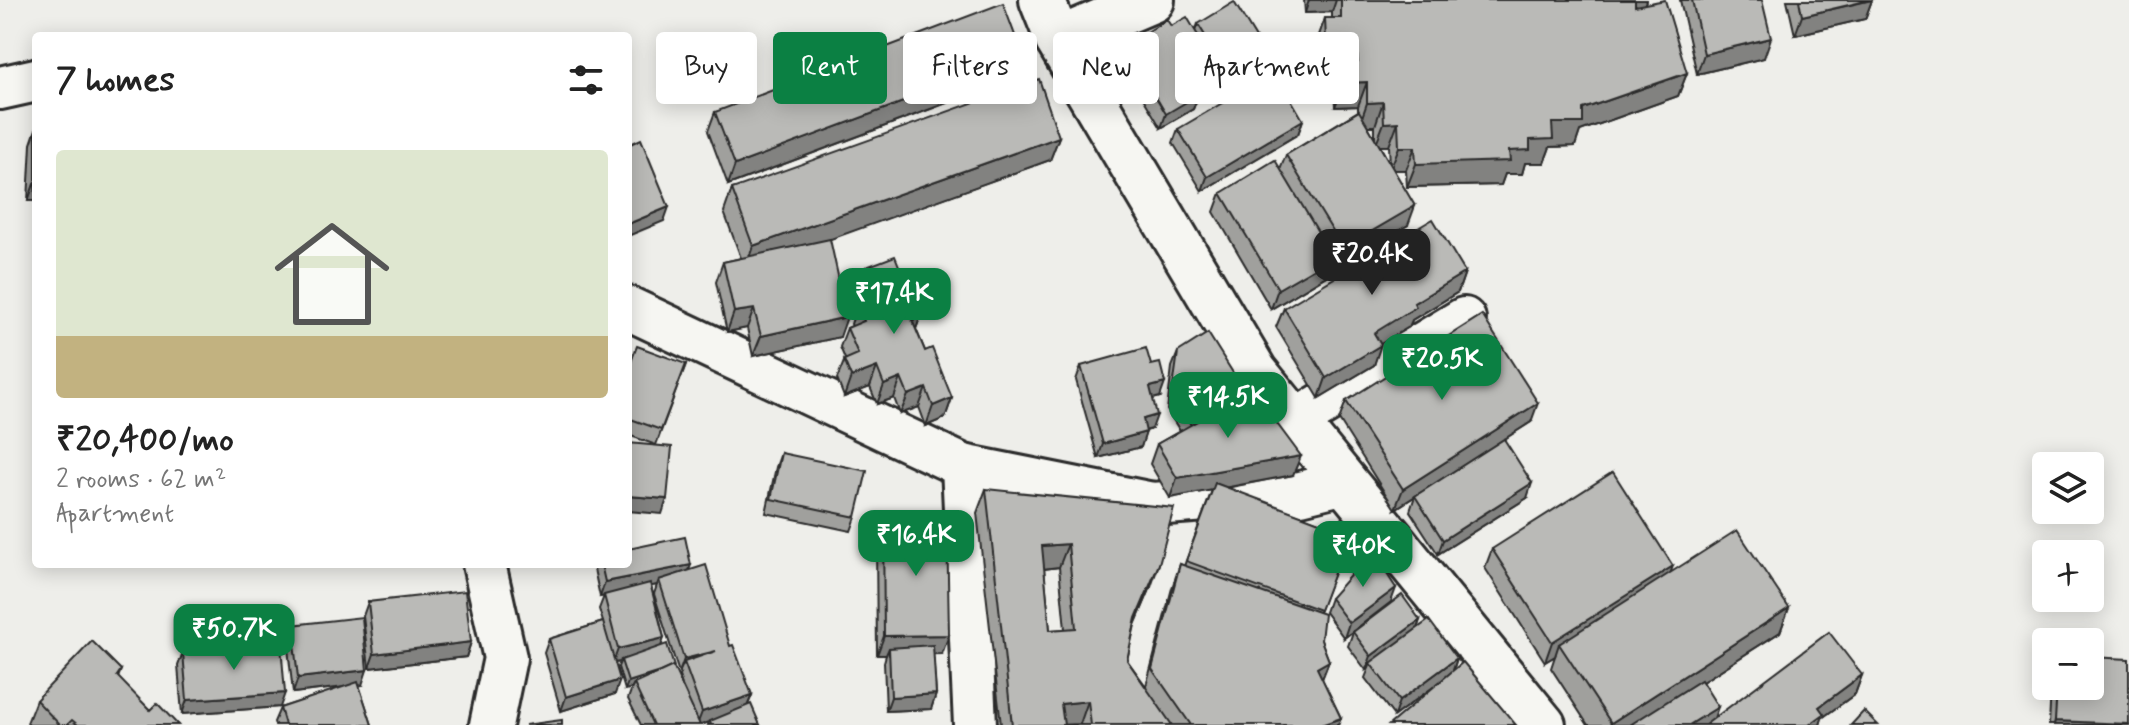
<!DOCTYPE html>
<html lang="en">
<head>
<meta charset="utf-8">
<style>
  :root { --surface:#fff; --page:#f2f2f2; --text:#222; --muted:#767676; --accent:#0b8043 }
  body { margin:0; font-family:Mynerve,sans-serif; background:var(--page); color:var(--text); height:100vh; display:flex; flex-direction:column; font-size:30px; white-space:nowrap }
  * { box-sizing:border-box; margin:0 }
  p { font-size:26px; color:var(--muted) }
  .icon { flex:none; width:44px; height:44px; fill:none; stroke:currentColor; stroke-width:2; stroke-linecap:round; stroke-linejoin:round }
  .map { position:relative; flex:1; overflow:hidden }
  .drawer { position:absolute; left:32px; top:32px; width:600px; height:536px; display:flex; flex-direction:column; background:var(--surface); border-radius:8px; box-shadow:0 4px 20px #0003 }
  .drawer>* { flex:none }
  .guide { position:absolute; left:656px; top:32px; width:760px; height:72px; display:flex; gap:16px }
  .controls { position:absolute; left:2032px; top:452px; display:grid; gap:16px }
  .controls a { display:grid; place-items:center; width:72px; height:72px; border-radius:8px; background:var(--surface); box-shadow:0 4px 20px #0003; font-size:40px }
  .price { position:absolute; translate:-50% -68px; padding:0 18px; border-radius:16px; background:var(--accent); color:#fff; font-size:26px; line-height:52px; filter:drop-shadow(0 2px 4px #0008) }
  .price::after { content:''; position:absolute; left:50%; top:48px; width:24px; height:18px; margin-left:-12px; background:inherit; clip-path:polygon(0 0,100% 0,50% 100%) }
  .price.current { background:#222; color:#fff }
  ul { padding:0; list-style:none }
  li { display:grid; align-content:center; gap:16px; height:424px; padding:0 24px }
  li span { display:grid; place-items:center; height:248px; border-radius:8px; color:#555 }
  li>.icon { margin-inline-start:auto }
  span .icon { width:144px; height:144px; fill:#fffc; stroke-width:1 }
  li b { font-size:34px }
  h2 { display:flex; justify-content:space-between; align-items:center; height:96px; padding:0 24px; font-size:34px }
  .chip { padding:0 28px; border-radius:8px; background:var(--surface); box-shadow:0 4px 20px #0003; font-size:28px; line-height:72px }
  .chip.current { background:var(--accent); color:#fff }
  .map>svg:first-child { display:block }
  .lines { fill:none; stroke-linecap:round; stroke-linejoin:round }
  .minor-casing { stroke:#2b2b2b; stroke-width:48 }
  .tertiary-casing { stroke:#2b2b2b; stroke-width:50 }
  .primary-casing { stroke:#2b2b2b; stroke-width:50 }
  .minor { stroke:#f6f6f2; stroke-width:42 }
  .tertiary { stroke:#f6f6f2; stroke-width:44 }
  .primary { stroke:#f6f6f2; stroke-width:44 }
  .wall { fill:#a0a09d; stroke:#2b2b2b; stroke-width:2; fill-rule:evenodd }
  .shaded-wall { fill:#828280; stroke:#2b2b2b; stroke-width:2 }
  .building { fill:#babab7; stroke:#2b2b2b; stroke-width:2; fill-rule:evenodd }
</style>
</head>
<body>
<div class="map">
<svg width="2129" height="725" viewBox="0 0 2129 725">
  <rect width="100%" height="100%" fill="#eeeeea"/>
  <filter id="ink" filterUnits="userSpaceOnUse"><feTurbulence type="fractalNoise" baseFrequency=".0125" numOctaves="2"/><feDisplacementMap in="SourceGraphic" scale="16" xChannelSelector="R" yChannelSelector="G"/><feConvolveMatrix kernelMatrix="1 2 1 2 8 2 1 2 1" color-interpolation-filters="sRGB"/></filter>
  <g filter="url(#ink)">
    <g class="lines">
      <g class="minor-casing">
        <g id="minor">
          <path d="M0,88L36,80"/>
          <path d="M628,308L963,466L975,725"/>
          <path d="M1295,421L1464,319"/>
          <path d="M963,466L1153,504L1300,493L1345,482"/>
          <path d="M484,564L505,658L491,725"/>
        </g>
      </g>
      <g class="tertiary-casing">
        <path id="tertiary" d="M1058,40L1152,0"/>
      </g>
      <g class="primary-casing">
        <path id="primary" d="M1042,0L1058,40L1255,372L1543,725"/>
      </g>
      <use href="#minor" class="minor"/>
      <use href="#tertiary" class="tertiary"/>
      <use href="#primary" class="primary"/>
    </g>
    <g class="wall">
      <path d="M1304,0H1646L1645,4L1687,73L1678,96L1580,131L1575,146L1550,147L1544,163H1525L1522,174H1505L1501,185L1407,187L1406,170H1394L1408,225L1336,268L1331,261L1326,276L1271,309L1214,212L1221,193L1280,170L1286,155L1358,111V106L1335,107L1334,86L1342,64L1317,65V41L1325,18H1332V12L1305,13ZM1368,126H1375V139ZM1380,146H1389L1390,164Z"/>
      <path d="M1680,0H1762L1764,58L1697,74Z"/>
      <path d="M1787,0H1872L1865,19L1795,35Z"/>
      <path d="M1198,24L1256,60L1220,82L1213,71L1205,94L1197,99L1193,109L1161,128L1120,60L1125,45L1195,31Z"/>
      <path d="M1016,77L728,185L708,131L715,112Z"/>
      <path d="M1303,120L1298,134L1202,191L1173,143L1178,129Z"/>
      <path d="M36,129V201H28L31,144Z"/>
      <path d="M1059,137L1050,160L829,239L840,337L753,356L747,328L727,332L716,282L723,262L741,258L724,212L732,189Z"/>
      <path d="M866,267L920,318L916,329L925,351L952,398L945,418L926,426L919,407L900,414L894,398L877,404L870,387L844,397L837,379L845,359L840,347L847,328L852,326L851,324L855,312L853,306Z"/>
      <path d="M1465,272L1458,292L1412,320L1409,327L1380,344L1374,365L1319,398L1276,327L1284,308Z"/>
      <path d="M1178,352L1245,392L1244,395L1293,475L1226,488L1349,533L1319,612L1321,640L1329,661L1322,679L1341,718L1338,725H1001L977,513L986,489L1151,587L1135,625L1127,660L1146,686L1172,588L1180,564L1184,566L1212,490L1170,498L1150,464L1157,444L1180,431L1167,410L1172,367ZM1059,567L1065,629L1050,630L1044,569Z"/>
      <path d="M686,364L656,445L628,435V370Z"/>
      <path d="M1081,366L1160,397L1153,399L1152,429L1146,431L1141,447L1098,458L1076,380Z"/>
      <path d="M1346,401L1531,422L1395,509L1339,420Z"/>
      <path d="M781,453L856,517L851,531L766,513L776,467Z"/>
      <path d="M1415,496L1527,498L1438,554L1410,511Z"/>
      <path d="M883,521L942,654H933L936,694L931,709L886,711L884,662L886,655H877L876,541Z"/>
      <path d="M1492,549L1671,572L1789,608L1780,632L1702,682L1714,718L1862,675L1855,694L1822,718L1820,725H1588L1551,668L1555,656L1545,662L1485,568Z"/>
      <path d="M596,564H628L689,570L730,646L752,695L748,705L760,725H708L709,722L701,725H641L628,699L632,688L625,690L618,667L620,662L615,663V694L561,711L544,653L549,639L603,622L599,609L604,596L600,597L594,569ZM657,585L654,594L679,673H680L679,676L682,685L661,646L664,638L651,586Z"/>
      <path d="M1330,598L1391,602L1344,638L1325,612Z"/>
      <path d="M368,602L471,642L466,657L369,668L363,616Z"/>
      <path d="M1420,620L1417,629L1457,658L1453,671L1394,716L1365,678L1369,668L1366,670L1348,646L1353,632Z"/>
      <path d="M292,625L362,685H359L372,725H275L274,722L280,708L345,687L293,693L287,639Z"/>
      <path d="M183,652L280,707L182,714L178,666Z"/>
      <path d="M121,670L118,678L150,710L178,725H29L27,723L36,700Z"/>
      <path d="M2051,686H2090L2129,725H2049Z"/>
    </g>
    <g class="shaded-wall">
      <path d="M1309,0H1336L1332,12L1305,13Z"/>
      <path d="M1631,0H1646L1642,12Z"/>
      <path d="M1872,0L1865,19L1795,35L1802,16Z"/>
      <path d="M1771,38L1764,58L1697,74L1704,54Z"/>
      <path d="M1326,41H1356L1348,64L1317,65Z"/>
      <path d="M1261,46L1256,60L1220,82L1225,68Z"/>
      <path d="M1023,57L1016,77L728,185L735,165Z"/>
      <path d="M1215,64L1210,78L1199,85L1205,71Z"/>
      <path d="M1687,73L1678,96L1580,131L1575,146L1550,147L1544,163H1525L1522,174H1505L1501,185L1407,187L1416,164L1509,151L1530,140L1552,123L1583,109Z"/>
      <path d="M1210,80L1205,94L1197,99L1193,109L1161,128L1166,114L1195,89Z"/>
      <path d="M1367,82L1358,106L1335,107L1344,83Z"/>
      <path d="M1383,102L1375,126H1359L1367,103Z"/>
      <path d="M1303,120L1298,134L1202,191L1207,177Z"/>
      <path d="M1398,122L1389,146H1375L1384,123Z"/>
      <path d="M1059,137L1050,160L745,270L753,246Z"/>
      <path d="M1399,147H1415L1406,170H1390Z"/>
      <path d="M35,181L36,201H28Z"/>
      <path d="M1415,206L1408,225L1336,268L1343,248Z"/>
      <path d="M669,207L664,221L628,236V224Z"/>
      <path d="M1333,257L1326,276L1271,309L1278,289Z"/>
      <path d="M1465,272L1458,292L1412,320L1409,327L1367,352L1374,333L1414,303Z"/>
      <path d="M754,309L747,328L727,332L734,312Z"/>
      <path d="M847,317L840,337L753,356L761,336Z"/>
      <path d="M920,318L913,337L912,320Z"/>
      <path d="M1381,345L1374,365L1319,398L1326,378Z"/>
      <path d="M877,367L870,387L844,397L851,377Z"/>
      <path d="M901,378L894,398L877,404L884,385Z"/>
      <path d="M1165,383L1160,397L1145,401L1150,387Z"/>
      <path d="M926,388L919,407L900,414L908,395Z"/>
      <path d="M952,398L945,418L926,426L933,406Z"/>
      <path d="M1538,403L1531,422L1395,509L1403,489Z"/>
      <path d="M1157,415L1152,429L1137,433L1143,419Z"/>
      <path d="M1146,432L1141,447L1098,458L1103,444Z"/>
      <path d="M1301,456L1293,475L1170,498L1177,478Z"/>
      <path d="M1532,483L1527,498L1438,554L1443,540Z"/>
      <path d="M628,496L667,499L662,514L628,511Z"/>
      <path d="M1068,544L1059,567L1034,570L1042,546Z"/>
      <path d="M1159,564L1151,587L1128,641L1136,618Z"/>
      <path d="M691,565L686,579L659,580L657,585L600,597L605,582Z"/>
      <path d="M1673,566L1666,585L1559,644L1555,656L1545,662L1552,642Z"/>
      <path d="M1396,588L1391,602L1344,638L1349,623Z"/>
      <path d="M1789,608L1780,632L1635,725H1610L1611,723Z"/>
      <path d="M1420,620L1415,634L1370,663L1369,668L1366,670L1371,656Z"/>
      <path d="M949,635L942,654L889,655V648L886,655H877L884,636Z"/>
      <path d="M664,638L659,652L621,660L620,662L613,663L618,649Z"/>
      <path d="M471,642L466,657L369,668L374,654Z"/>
      <path d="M716,651L684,662L679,673L684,659Z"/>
      <path d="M1457,658L1452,673L1394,716L1399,701Z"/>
      <path d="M1329,661L1320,684L1317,668Z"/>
      <path d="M674,667L634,684L632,688L625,690L628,682Z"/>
      <path d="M367,670L362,685L293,693L298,678Z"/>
      <path d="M1862,675L1855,694L1822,718L1820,725H1809L1819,707Z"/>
      <path d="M620,680L615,694L561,711L566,697Z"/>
      <path d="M285,693L280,707L182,714L187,700Z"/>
      <path d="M936,694L931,709L886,711L891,697Z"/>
      <path d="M752,695L746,709L701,725H697L702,712Z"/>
      <path d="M1088,701L1080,724L1054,725L1061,704Z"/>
      <path d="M1718,707L1713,721L1707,725H1689Z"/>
      <path d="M1341,718L1338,725H1321Z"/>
      <path d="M2055,721L2129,724V725H2054Z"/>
    </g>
    <g class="building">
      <path d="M1341,0H1635V6L1665,0L1687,73L1583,109V123H1552L1553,139L1530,140V150L1509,151L1510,161L1416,164L1415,147H1399L1398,122L1384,123L1383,102L1367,103V82L1344,83L1342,63L1358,62L1356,41H1326L1325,18H1341Z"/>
      <path d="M1692,0H1762L1771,38L1704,54Z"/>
      <path d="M1799,0H1870L1802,16Z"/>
      <path d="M1234,2L1261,46L1225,68L1198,24Z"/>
      <path d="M1003,3L1023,57L735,165L715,112Z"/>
      <path d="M1187,17L1215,64L1205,71L1210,80L1195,89L1198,95L1166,114L1125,45L1167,20L1171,26Z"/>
      <path d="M1275,72L1303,120L1207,177L1178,129Z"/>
      <path d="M1039,79L1059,137L753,246L732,189Z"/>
      <path d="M1359,111L1415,206L1343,248L1286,155Z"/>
      <path d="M641,139L669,207L628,224V145Z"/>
      <path d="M1275,160L1333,257L1278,289L1221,193Z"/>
      <path d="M1433,219L1465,272L1414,303L1416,307L1374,333L1381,345L1326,378L1284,308Z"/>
      <path d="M830,239L847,317L761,336L754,309L734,312L723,262Z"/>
      <path d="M895,256L920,318L912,320L925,351L932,348L952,398L933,406L926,388L908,395L901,378L884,385L877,367L851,377L844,360L858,354L847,328L864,321L858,304L866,301L860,286L872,281L866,267Z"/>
      <path d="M1482,315L1538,403L1403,489L1346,401Z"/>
      <path d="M1208,333L1245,392L1191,425L1172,395L1178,352Z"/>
      <path d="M637,346L686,364L661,430L628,418V370Z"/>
      <path d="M1146,348L1151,365L1160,363L1165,383L1150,387L1157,415L1143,419L1146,432L1103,444L1081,366Z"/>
      <path d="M1252,390L1301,456L1177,478L1157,444Z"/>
      <path d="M1504,439L1532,483L1443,540L1415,496Z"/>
      <path d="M628,443L672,447L667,499L628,496Z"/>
      <path d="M781,453L867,471L856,517L771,499Z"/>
      <path d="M1613,472L1673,566L1552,642L1492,549Z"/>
      <path d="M1215,483L1349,533L1320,610L1186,561Z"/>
      <path d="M986,489L1174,508L1159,564L1136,618L1127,660L1172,725H1091L1088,701L1061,704L1064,725H1012ZM1068,544L1076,628L1050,630L1042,546Z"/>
      <path d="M883,521H947L949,635L884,636Z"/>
      <path d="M1737,530L1789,608L1611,723L1559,644Z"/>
      <path d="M685,537L691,565L605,582L601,564H628V549Z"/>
      <path d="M1372,551L1396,588L1349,623L1330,598Z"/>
      <path d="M1180,564L1324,614L1321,640L1329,661L1317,668L1341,718L1321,725H1191L1152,669Z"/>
      <path d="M706,565L730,646L733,645L752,695L702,712L684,662L716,651L684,659L659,580Z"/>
      <path d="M650,583L664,638L618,649L604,595Z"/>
      <path d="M465,591L471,642L374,654L368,602Z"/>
      <path d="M1402,595L1420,620L1371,656L1353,632Z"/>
      <path d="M362,617L367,670L298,678L292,625Z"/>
      <path d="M1429,620L1457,658L1399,701L1370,663Z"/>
      <path d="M603,622L620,680L566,697L549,639Z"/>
      <path d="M1829,632L1862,675L1819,707L1824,714L1809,725H1705Z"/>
      <path d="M92,641L121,670L117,676L150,710L157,703L178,725H78L72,720L67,725H60L36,700Z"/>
      <path d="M667,644L674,667L673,666L660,672L628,682L621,660Z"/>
      <path d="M281,645L285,693L187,700L183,652Z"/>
      <path d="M933,645L936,694L891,697L889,648Z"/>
      <path d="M2090,657L2129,659V724L2055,721L2057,686H2090Z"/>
      <path d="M1463,662L1516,725H1389Z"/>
      <path d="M673,666L700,725H653L634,684Z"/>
      <path d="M1701,680L1718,707L1689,725H1630Z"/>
      <path d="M358,682L372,725H285L280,708Z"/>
      <path d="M751,704L760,725H711L710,721Z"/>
      <path d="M1864,711L1878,725H1851Z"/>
      <path d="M562,720V725H525Z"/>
    </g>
  </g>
</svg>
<div class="controls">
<a><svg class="icon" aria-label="layers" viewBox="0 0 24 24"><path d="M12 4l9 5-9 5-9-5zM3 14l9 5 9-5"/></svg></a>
<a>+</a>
<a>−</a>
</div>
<b class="price current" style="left:1372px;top:297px">₹20.4K</b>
<b class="price" style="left:894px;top:336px">₹17.4K</b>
<b class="price" style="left:1442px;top:402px">₹20.5K</b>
<b class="price" style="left:1228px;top:440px">₹14.5K</b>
<b class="price" style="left:916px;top:578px">₹16.4K</b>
<b class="price" style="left:1363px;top:589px">₹40K</b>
<b class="price" style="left:234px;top:672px">₹50.7K</b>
<div class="guide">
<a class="chip">Buy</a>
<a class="chip current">Rent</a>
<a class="chip">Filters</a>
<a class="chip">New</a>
<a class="chip">Apartment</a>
</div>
<section class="drawer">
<h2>7 homes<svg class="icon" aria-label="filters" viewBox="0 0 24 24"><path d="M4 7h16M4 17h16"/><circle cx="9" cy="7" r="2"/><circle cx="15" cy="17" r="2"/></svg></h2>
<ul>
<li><span style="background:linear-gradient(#dfe7d0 75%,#c2b280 0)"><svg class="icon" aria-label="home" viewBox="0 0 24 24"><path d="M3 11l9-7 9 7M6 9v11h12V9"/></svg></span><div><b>₹20,400/mo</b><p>2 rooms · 62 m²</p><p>Apartment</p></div></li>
</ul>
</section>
</div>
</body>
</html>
